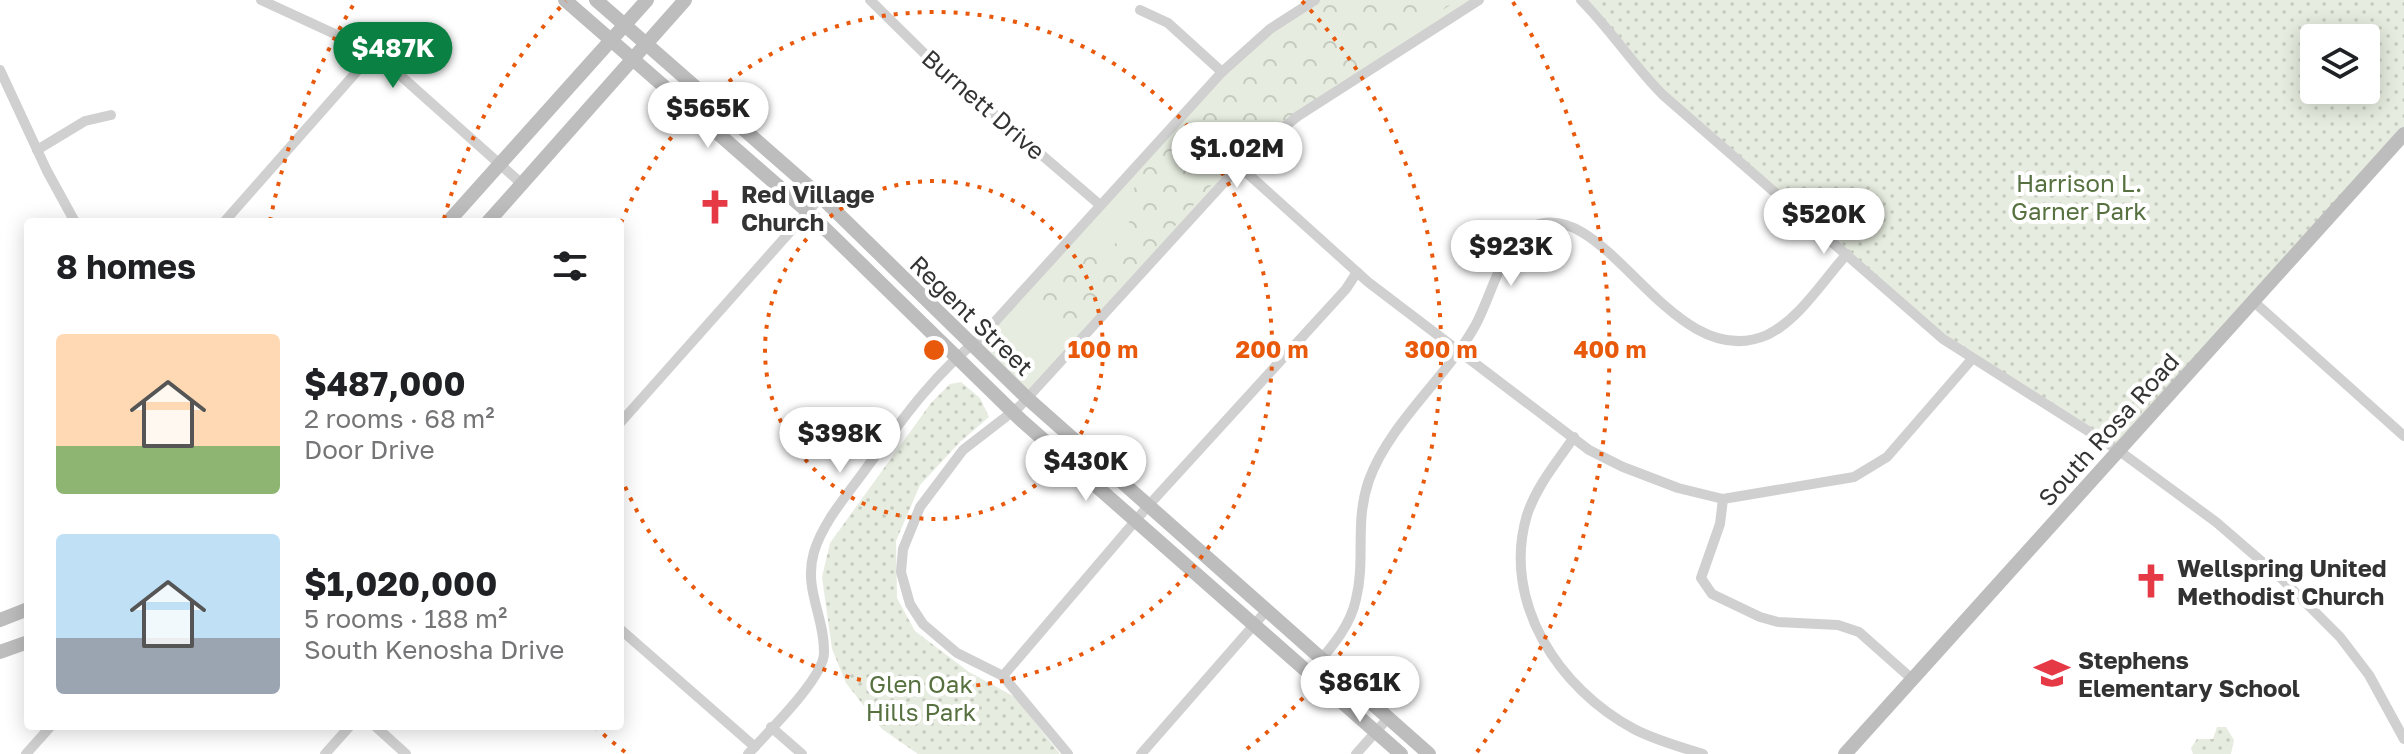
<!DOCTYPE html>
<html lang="en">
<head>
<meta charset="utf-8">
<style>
  :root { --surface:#fff; --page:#f2f2f2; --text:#202124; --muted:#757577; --accent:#0b8043 }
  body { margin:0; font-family:"Golos Text",sans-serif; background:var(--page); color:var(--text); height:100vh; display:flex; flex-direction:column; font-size:30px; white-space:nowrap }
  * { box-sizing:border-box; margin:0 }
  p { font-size:26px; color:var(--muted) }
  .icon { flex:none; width:44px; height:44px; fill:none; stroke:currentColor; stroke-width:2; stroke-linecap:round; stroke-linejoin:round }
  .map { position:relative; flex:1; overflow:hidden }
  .panel { position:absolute; left:24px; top:218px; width:600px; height:512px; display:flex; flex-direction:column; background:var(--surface); border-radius:8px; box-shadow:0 4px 20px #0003 }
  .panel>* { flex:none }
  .fabs { position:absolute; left:2300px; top:24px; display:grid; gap:16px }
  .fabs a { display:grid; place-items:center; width:80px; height:80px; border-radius:8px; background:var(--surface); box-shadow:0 4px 20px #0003; font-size:40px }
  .price { position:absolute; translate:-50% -68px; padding:0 18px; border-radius:28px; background:#fff; color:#222; font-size:26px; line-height:52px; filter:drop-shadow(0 2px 4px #0008) }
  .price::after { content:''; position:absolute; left:50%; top:48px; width:24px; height:18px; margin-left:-12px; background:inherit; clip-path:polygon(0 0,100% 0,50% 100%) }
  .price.on { background:var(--accent); color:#fff }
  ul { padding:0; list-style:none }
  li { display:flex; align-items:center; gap:24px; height:200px; padding:0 32px }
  li span { display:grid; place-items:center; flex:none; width:224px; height:160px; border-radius:8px; color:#555 }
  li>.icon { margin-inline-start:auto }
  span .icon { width:96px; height:96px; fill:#fffc; stroke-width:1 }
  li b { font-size:34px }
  h2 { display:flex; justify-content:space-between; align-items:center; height:96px; padding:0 32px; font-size:34px }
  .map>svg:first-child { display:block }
  .green { fill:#e6ecdf }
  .forest { fill:url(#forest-crowns) }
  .park { fill:url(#park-dots); fill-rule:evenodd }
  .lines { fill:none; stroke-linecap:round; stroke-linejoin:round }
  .street { stroke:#d0d0d0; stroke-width:10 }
  .secondary { stroke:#bdbdbd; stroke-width:14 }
  .ring { fill:none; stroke:#e8590c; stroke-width:4; stroke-dasharray:4 8 }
  .labels { text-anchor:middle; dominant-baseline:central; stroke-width:8; stroke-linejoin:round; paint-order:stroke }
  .street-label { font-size:24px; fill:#333; stroke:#fff }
  .park-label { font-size:24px; fill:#56703f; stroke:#fff }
  .poi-label { font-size:24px; font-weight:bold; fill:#333; stroke:#fff; text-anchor:start }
  .centre { fill:#e8590c; stroke:#fff; stroke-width:4 }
  .ring-label { font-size:24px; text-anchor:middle; font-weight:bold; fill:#e8590c; stroke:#fff; stroke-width:8; stroke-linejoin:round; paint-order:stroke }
</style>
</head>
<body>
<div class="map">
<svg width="2404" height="754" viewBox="0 0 2404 754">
  <defs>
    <pattern id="forest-crowns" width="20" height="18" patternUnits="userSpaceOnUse" patternTransform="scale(2)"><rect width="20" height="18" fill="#e6ecdf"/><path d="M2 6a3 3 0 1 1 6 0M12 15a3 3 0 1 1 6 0" fill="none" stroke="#c6cbc0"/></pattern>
    <pattern id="park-dots" width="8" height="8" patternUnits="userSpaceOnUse" patternTransform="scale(2)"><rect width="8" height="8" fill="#e6ecdf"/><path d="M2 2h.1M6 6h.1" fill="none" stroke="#c6cbc0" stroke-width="1.8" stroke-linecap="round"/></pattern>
  </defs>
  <rect width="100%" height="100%" fill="#fff"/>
  <path class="green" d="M1315,0H1480L1281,129L1027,398L970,345L1222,72Z"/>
  <path class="forest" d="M1331,0H1457L1256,142L1221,174L1085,327L1040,322L1034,294C1058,263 1072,250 1111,248L1129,229L1130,197L1143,170L1196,109L1258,46Z"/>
  <g class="park">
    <path d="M1581,0H2404V134L2118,450L1972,359L1663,95ZM2314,38H2366V90H2314Z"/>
    <path d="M961,382L980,398L989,417L960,442L920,485L896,541L897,598L915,631L969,672L1015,697L1060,754H918L882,729L846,683L832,649L822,577L830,543L931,403L950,384Z"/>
    <path d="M2217,727H2226L2234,740L2231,754H2193L2191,748L2197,739H2213Z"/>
  </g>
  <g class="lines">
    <g class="street">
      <path d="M261,0L374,52L522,184"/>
      <path d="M870,0L929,58L1100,205"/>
      <path d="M1581,0C1611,30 1633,65 1663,95L1943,339L2118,450L2216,522L2282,579L2340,637L2369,675L2404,739"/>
      <path d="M1140,10L1168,23L1222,72"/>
      <path d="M0,70L47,171L75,222"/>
      <path d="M37,150L85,121L111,115"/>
      <path d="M1238,165L1368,282L1589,450L1623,467L1678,488L1723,499L1854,477L1887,457L1972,359"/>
      <path d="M224,222L374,52"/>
      <path d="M2253,301L2404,436"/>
      <path d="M620,423L821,197"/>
      <path d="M1574,437C1557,462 1537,485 1527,515C1501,602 1559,689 1634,729C1655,740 1680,747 1703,754"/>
      <path d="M1723,499L1720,524L1701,578L1712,594L1760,617L1778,622L1838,625L1859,632L1912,679"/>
      <path d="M620,629L755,747"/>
      <path d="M1308,675C1327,652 1350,629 1356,599C1366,559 1354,523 1369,480C1389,424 1446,378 1475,326C1490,300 1504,240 1531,227C1606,191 1670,377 1767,335C1799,320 1824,279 1847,254"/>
      <path d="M1003,676L1148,506L1346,289L1357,272"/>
      <path d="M375,726L406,754"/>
      <path d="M771,727L802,754"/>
      <path d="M26,754L51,726"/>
      <path d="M325,754L350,726"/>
      <path d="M748,754C766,734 824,678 824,653C825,617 803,589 814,552C823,522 847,495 865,470C901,421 932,376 980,338L1222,72L1270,29L1315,0"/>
      <path d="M1068,754L1003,676L957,653L923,624L910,604L901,572L903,549L920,507L963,450L1020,406L1251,153L1298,116L1479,0"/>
      <path d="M1141,754L1267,610"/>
      <path d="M1356,754L1389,717"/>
    </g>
    <g class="secondary">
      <path d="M565,0L808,212L1021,420L1401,754"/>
      <path d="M596,0L821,197L1027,398L1429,754"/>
      <path d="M448,222L647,0"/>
      <path d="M488,222L685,0"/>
      <path d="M0,620L28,609"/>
      <path d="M0,652L28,642"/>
      <path d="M1845,754L2404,134"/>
    </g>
  </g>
  <g class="ring">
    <circle cx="934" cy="350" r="169"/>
    <path d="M621 223A338 338 0 1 1 621 477"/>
    <path d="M625 752A507 507 0 0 1 595 727M444 219A507 507 0 0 1 566 1M1302 1A507 507 0 0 1 1243 752"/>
    <path d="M270 221A676 676 0 0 1 355 2M1513 2A676 676 0 0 1 1477 752"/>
  </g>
  <defs>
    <g id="church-bare" transform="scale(2.76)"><path d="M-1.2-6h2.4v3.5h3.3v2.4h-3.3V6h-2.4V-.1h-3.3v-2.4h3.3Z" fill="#e63946" stroke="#fff" stroke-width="2.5" paint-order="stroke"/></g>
    <g id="school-bare" transform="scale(2.76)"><path d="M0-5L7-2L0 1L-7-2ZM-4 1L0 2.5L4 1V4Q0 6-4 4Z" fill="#e63946" stroke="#fff" stroke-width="2.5" paint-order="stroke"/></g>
  </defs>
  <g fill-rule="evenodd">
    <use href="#church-bare" x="715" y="207"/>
    <use href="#church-bare" x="2151" y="581"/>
    <use href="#school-bare" x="2052" y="673"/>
  </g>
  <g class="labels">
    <g class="street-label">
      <text transform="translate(984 104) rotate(41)">Burnett Drive</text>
      <text transform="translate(972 315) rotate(44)">Regent Street</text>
      <text transform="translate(2108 429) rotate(-48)">South Rosa Road</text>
    </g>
    <g class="park-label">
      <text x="2079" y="182">Harrison L.<tspan x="2079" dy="28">Garner Park</tspan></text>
      <text x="921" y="683">Glen Oak<tspan x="921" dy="28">Hills Park</tspan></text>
    </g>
    <g class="poi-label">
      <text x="741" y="193">Red Village<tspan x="741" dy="28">Church</tspan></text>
      <text x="2177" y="567">Wellspring United<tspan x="2177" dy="28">Methodist Church</tspan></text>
      <text x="2078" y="659">Stephens<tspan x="2078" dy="28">Elementary School</tspan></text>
    </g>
  </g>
  <circle cx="934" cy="350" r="12" class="centre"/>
  <g class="ring-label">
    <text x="1103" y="358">100 m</text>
    <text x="1272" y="358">200 m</text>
    <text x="1441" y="358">300 m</text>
    <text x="1610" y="358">400 m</text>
  </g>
</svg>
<div class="fabs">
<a><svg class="icon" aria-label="layers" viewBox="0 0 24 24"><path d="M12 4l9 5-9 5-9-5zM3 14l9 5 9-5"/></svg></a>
</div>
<b class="price on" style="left:393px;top:90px">$487K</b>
<b class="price" style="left:708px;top:150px">$565K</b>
<b class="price" style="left:1237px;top:190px">$1.02M</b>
<b class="price" style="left:1824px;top:256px">$520K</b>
<b class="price" style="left:1511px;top:288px">$923K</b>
<b class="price" style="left:840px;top:475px">$398K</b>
<b class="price" style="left:1086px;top:503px">$430K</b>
<b class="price" style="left:1360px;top:724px">$861K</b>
<section class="panel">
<h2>8 homes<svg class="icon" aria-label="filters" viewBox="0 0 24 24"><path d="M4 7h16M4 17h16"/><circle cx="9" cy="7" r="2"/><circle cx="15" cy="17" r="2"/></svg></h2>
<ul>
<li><span style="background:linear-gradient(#ffd9b3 70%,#8fb573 0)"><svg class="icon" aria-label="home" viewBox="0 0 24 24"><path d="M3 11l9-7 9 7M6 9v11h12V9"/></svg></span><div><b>$487,000</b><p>2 rooms · 68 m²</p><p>Door Drive</p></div></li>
<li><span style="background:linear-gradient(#bfe0f5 65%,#9aa5b1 0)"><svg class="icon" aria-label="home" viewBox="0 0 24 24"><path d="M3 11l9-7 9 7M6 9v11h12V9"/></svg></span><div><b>$1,020,000</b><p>5 rooms · 188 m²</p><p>South Kenosha Drive</p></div></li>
</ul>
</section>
</div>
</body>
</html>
